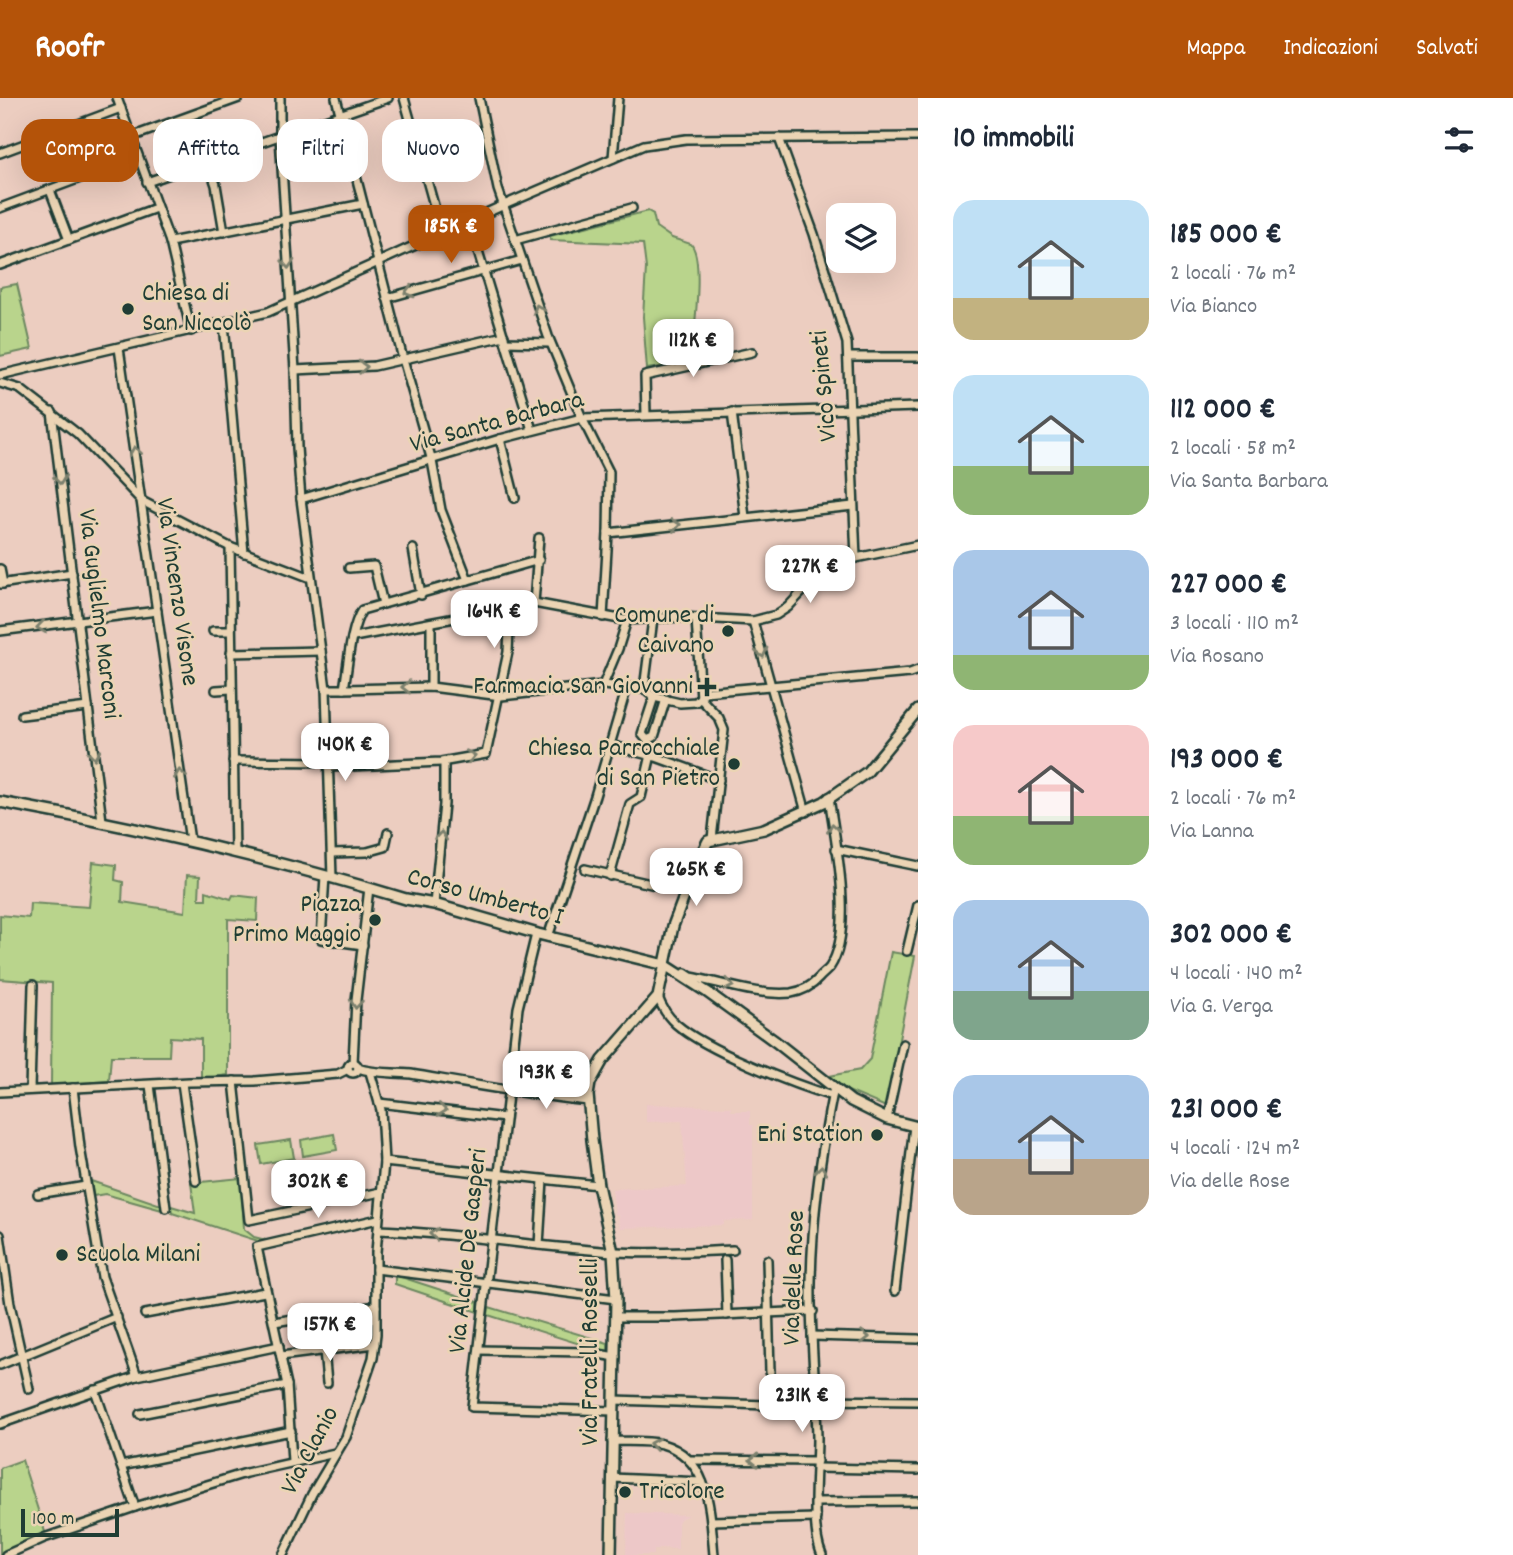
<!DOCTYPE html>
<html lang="it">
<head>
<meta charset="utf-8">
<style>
  :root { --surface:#fff; --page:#f6f6f7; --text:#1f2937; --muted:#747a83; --accent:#b45309 }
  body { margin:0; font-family:Dekko,sans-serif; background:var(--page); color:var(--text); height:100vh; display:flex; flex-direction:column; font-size:26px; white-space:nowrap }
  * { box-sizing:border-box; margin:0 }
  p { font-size:23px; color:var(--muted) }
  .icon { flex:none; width:38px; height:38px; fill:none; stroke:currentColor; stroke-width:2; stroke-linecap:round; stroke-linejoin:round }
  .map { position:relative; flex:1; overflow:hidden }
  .drawer { display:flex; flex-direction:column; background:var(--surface); width:595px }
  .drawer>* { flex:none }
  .guide { position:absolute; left:21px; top:21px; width:665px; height:63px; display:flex; gap:14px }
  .buttons { position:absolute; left:826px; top:105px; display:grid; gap:14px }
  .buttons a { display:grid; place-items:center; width:70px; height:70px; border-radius:14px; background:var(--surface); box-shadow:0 7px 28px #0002; font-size:35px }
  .scale { position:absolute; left:21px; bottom:18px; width:98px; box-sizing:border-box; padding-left:7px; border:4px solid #1f3d34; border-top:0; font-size:19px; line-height:24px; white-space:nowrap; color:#1f3d34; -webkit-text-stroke:5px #ebd4b4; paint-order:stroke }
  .price { position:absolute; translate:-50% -60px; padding:0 16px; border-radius:14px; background:#fff; color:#222; font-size:23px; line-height:46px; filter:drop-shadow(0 2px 4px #0008) }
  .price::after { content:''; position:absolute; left:50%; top:42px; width:21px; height:16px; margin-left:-10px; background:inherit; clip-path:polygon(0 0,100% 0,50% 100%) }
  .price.selected { background:var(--accent); color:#fff }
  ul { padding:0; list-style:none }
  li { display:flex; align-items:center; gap:21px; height:175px; padding:0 35px }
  li span { display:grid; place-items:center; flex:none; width:196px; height:140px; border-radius:21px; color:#555 }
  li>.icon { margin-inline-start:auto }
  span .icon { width:84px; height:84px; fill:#fffc; stroke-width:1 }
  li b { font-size:30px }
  h2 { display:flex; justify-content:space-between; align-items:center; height:84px; padding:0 35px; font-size:30px }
  .pill { padding:0 24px; border-radius:21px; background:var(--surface); box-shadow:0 7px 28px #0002; font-size:24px; line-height:63px }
  .pill.selected { background:var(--accent); color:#fff }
  header { display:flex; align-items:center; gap:42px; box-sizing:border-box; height:98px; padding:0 35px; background:var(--accent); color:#fff }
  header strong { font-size:33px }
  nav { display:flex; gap:38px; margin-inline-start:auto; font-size:24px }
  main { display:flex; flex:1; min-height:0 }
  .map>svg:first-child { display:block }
  .built { fill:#edc8c8 }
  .green { fill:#b9d48c; stroke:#6c8860; stroke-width:2 }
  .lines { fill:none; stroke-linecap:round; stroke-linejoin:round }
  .minor-casing { stroke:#1f3d34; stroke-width:12 }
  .major-casing { stroke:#1f3d34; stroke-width:14 }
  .minor { stroke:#ebd4b4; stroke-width:7 }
  .major { stroke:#ebd4b4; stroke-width:9 }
  .oneway { stroke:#7b816e }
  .poi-dot { fill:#1f3d34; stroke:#ebd4b4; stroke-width:2.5 }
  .labels { text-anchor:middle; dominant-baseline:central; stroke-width:5; stroke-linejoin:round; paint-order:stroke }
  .poi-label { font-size:26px; fill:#1f3d34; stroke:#ebd4b4; text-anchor:end }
  .street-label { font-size:26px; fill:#1f3d34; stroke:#ebd4b4 }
</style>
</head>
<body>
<header>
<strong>Roofr</strong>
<nav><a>Mappa</a><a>Indicazioni</a><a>Salvati</a></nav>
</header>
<main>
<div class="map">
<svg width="918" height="1457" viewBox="0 0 918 1457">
  <rect width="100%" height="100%" fill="#eccdc0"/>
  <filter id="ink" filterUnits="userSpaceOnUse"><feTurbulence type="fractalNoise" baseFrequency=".0143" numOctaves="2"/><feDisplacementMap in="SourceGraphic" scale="14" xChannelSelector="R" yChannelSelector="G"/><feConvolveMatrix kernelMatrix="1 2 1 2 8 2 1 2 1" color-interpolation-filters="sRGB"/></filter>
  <g filter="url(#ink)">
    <g class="built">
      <path d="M646,1006L731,1009V1013H750V1027H753V1122L724,1123L723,1127L620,1130L618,1117L615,1116L612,1091L687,1088L682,1023L646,1024Z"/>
      <path d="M627,1415L688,1417L680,1421L678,1425V1451L659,1450V1452H654V1457H626Z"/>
    </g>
    <g class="green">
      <path d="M648,113L653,116L656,129L672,140L691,146C705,161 693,241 691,264L647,271L643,219L646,170L643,146L550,142V138Z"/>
      <path d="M17,186L32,251L0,258V189Z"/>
      <path d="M93,764L116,767L115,782L123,784L122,804L185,814L187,777L200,778L199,801H206V793L231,801L233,797L258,800L257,823L228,821V977L201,981V941L170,939L169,958H111L109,983L51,987L52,885L0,881V817L29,820L30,805L89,809Z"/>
      <path d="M891,854L915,858L886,1009L848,993L829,978L860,972L870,961Z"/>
      <path d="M334,1036L337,1052L303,1058L301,1042Z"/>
      <path d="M291,1042L294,1060L261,1066L258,1047Z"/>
      <path d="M241,1080L244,1131L254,1139L270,1143L261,1144L172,1115L171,1108L195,1115L191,1085Z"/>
      <path d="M91,1083L161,1107L162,1112L105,1096L93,1098Z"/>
      <path d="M395,1177L478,1204V1214L395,1186Z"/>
      <path d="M489,1209L608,1245V1255L488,1217Z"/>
      <path d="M22,1362L46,1437L0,1457V1370Z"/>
    </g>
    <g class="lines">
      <g class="minor-casing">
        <g id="minor">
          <path d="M117,0L170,144L191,233"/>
          <path d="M280,0V39L295,272L297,350L301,401L326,591L332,780"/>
          <path d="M336,0L403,261L432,363L441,412L468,482"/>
          <path d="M404,0L442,136"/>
          <path d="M479,0L498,91L548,238L582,320L609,374L608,435L603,519"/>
          <path d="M131,39L239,0"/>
          <path d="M779,40L814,136L847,245L856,460"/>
          <path d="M0,55L121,10"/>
          <path d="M613,60L618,0"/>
          <path d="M208,64L216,87L224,134"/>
          <path d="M147,84L388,0"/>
          <path d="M50,92L69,142"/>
          <path d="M0,110L137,59"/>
          <path d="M469,124L532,332"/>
          <path d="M515,142L632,110"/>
          <path d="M170,144L363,106"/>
          <path d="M0,167L156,110"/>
          <path d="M387,200L522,162"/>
          <path d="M224,225L244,455"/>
          <path d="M506,244L550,245"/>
          <path d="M119,250L190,743"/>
          <path d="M848,259H918"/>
          <path d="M295,272L374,268L504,238"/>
          <path d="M0,277L268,214L504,107L644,47L686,41L918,39"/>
          <path d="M0,285L20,291L78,336L142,403L230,449L311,480"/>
          <path d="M52,314L102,723"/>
          <path d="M732,314L745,419"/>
          <path d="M646,317L645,278L752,254"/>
          <path d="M500,341L515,400"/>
          <path d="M301,401L500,341L582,320L918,309"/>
          <path d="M608,435L853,408"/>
          <path d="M230,449L235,755"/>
          <path d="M413,451L421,497"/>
          <path d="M349,470L374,468L383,506"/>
          <path d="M0,471L3,486"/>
          <path d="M0,486L72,475"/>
          <path d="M534,505L539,440"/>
          <path d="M696,520L701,601L719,620L724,632L712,741"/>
          <path d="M753,523L806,714"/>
          <path d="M0,533L157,513"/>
          <path d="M213,533H230"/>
          <path d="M354,539L534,505L625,522L682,519L753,523L776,517L788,509L826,468L856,460L918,447"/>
          <path d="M231,555L321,553"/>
          <path d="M603,587L618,551L627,522"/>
          <path d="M431,589V525"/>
          <path d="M326,591H344C348,569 350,530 362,512L539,462"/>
          <path d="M344,591L431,589L501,598L603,587L644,591L654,599L680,605L696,604L705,594L910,575L918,572"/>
          <path d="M644,591L653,521"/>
          <path d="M216,592L231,591"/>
          <path d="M654,599L642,636L647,642L654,639L666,601"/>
          <path d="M22,617L88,609"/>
          <path d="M610,647L656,659L719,682"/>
          <path d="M233,663L330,664"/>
          <path d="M330,669L441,664L486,656L508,554L510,509"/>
          <path d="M836,751L918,768"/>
          <path d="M332,755L367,754L385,749L388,735"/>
          <path d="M585,771L686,794"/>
          <path d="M325,778L321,841L363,847"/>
          <path d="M610,778L630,706L641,699L651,657"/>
          <path d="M434,806L444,706V664"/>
          <path d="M536,836L518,910L472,1309L614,1313"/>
          <path d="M548,839L595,698L627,589"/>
          <path d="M907,853L918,807"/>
          <path d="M685,875L691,879C723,885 758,898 791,895C803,893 811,889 819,880C822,876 827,873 830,869C855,832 835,742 829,699"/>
          <path d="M658,899C662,910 667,918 676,926C706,952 792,986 832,998"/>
          <path d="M353,965L356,902L369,790"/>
          <circle cx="353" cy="970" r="5"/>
          <path d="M358,970C374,976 393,974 411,976C470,986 529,997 588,1003"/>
          <path d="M234,983L249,1122L381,1094"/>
          <path d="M182,985L196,1083"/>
          <path d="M150,987L166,1110"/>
          <path d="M73,990L80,1049L102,1179L137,1278"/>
          <path d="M30,992L33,887"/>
          <path d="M0,994L189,984L255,983L338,976L348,971"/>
          <path d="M379,1005L505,1020"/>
          <path d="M887,1021L903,946"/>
          <path d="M384,1064L598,1087"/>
          <path d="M38,1096L86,1088"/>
          <path d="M378,1132C458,1135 537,1149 616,1154C655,1156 694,1154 733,1152"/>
          <path d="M0,1137L10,1206L29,1291"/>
          <path d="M539,1147L543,1082"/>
          <path d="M725,1162L727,1217"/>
          <path d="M767,1162L770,1274"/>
          <path d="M376,1171L616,1201"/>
          <path d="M895,1193L914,1028"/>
          <path d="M145,1216L265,1194"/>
          <path d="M617,1219H675L813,1213"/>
          <path d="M274,1224L376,1208"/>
          <path d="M812,1238L918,1241"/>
          <path d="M324,1252L327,1285"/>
          <path d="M479,1252L586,1254L616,1259"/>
          <path d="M281,1258L375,1246"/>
          <path d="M0,1267L117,1219"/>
          <path d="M614,1302L767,1307"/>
          <path d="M815,1302L918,1303"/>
          <path d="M140,1316L287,1287"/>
          <path d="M0,1326L137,1278L279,1248"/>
          <path d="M612,1343C628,1344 646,1342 662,1346C711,1360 710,1415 714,1457"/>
          <path d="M691,1362L817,1363"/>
          <path d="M292,1363L287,1287L257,1149L378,1121"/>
          <path d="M121,1368L291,1333"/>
          <path d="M817,1370L918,1372"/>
          <path d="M612,1380L702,1384"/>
          <path d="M816,1404L918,1403"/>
          <path d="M135,1409L246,1375L335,1355"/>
          <path d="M711,1423L816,1420"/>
          <path d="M6,1457L44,1440L135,1409L95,1292"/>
          <path d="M283,1457L312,1396L346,1339L373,1260L376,1236V1154L384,1064L381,1012L370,974"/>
          <path d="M822,1457C810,1431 817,1371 817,1340C816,1288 810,1237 811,1185C812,1120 821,1053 834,989"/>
        </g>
      </g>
      <g class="major-casing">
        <g id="major">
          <path d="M0,704C137,729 273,761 406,801L434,806L538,836L665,867L707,894L776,944L851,1003L887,1021L918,1029"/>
          <path d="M611,1457L616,1201L613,1154L598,1087L592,1042L588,997L590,985L603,962L658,899L673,828L696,767L708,743L764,731L824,704L867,674L918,612"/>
        </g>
      </g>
      <use href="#minor" class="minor"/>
      <use href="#major" class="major"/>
    </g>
    <defs><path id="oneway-chevron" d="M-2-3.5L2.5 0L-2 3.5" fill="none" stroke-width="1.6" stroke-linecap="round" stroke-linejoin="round" transform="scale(1.75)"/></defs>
    <g class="oneway">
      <use href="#oneway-chevron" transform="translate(288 166) rotate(87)"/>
      <use href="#oneway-chevron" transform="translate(409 194) rotate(164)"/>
      <use href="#oneway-chevron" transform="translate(538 211) rotate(-109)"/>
      <use href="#oneway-chevron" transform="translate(363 269) rotate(-3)"/>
      <use href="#oneway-chevron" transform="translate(135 353) rotate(-99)"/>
      <use href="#oneway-chevron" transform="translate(60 382) rotate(83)"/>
      <use href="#oneway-chevron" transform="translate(676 427) rotate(-7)"/>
      <use href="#oneway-chevron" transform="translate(41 529) rotate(172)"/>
      <use href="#oneway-chevron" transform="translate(762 555) rotate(75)"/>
      <use href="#oneway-chevron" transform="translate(406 589) rotate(179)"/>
      <use href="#oneway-chevron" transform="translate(94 657) rotate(83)"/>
      <use href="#oneway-chevron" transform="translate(471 658) rotate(-11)"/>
      <use href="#oneway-chevron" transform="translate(180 676) rotate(-98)"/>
      <use href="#oneway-chevron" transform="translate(833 730) rotate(-98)"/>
      <use href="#oneway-chevron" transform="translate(441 738) rotate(-84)"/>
      <use href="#oneway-chevron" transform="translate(729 887) rotate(12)"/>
      <use href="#oneway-chevron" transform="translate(356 906) rotate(95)"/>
      <use href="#oneway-chevron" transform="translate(442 1012) rotate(7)"/>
      <use href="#oneway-chevron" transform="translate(821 1072) rotate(-83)"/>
      <use href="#oneway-chevron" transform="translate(434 1136) rotate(-175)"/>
      <use href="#oneway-chevron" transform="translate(865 1239) rotate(1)"/>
      <use href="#oneway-chevron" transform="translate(654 1346) rotate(-171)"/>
      <use href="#oneway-chevron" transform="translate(754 1362) rotate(-179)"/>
    </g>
  </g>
  <g class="poi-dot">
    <circle cx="128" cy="211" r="7"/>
    <circle cx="728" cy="533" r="7"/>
    <path d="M703.5 578.5h7v7h7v7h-7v7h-7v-7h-7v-7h7z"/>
    <circle cx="734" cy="666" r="7"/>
    <circle cx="375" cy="822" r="7"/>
    <circle cx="877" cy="1037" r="7"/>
    <circle cx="62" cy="1157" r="7"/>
    <circle cx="625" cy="1394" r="7"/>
  </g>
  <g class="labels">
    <g class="poi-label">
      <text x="142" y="196" text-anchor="start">Chiesa di<tspan x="142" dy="30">San Niccolò</tspan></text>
      <text x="714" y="518">Comune di<tspan x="714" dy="30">Caivano</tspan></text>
      <text x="693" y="589">Farmacia San Giovanni</text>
      <text x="720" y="651">Chiesa Parrocchiale<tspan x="720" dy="30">di San Pietro</tspan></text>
      <text x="361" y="807">Piazza<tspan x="361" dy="30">Primo Maggio</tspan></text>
      <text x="863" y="1037">Eni Station</text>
      <text x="76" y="1157" text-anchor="start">Scuola Milani</text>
      <text x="639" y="1394" text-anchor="start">Tricolore</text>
    </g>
    <g class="street-label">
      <text transform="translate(825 288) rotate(-95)">Vico Spineti</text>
      <text transform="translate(497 325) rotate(-15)">Via Santa Barbara</text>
      <text transform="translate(176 494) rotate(82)">Via Vincenzo Visone</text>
      <text transform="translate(98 516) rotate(83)">Via Guglielmo Marconi</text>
      <text transform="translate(485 800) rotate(15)">Corso Umberto I</text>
      <text transform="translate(469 1153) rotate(-84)">Via Alcide De Gasperi</text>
      <text transform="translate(795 1180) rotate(-88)">Via delle Rose</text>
      <text transform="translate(591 1254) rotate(-90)">Via Fratelli Rosselli</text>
      <text transform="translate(311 1353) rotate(-62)">Via Clanio</text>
    </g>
  </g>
</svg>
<div class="buttons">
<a><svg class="icon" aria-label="layers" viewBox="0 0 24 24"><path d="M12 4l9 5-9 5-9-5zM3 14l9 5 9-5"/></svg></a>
</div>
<div class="scale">100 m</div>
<b class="price selected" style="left:451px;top:167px">185K €</b>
<b class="price" style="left:693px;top:281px">112K €</b>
<b class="price" style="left:810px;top:507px">227K €</b>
<b class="price" style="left:494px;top:552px">164K €</b>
<b class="price" style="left:345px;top:685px">140K €</b>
<b class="price" style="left:696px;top:810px">265K €</b>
<b class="price" style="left:546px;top:1013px">193K €</b>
<b class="price" style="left:318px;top:1122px">302K €</b>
<b class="price" style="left:330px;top:1265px">157K €</b>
<b class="price" style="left:802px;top:1336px">231K €</b>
<div class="guide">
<a class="pill selected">Compra</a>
<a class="pill">Affitta</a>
<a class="pill">Filtri</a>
<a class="pill">Nuovo</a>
</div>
</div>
<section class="drawer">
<h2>10 immobili<svg class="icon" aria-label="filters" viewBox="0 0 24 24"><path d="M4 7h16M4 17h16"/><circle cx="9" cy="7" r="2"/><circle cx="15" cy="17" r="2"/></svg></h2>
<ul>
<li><span style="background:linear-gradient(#bfe0f5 70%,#c2b280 0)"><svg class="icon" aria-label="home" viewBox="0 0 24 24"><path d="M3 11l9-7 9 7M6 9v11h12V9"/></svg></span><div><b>185 000 €</b><p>2 locali · 76 m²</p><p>Via Bianco</p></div></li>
<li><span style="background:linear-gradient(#bfe0f5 65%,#8fb573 0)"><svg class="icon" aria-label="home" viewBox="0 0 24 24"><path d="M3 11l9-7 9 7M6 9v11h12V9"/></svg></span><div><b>112 000 €</b><p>2 locali · 58 m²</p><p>Via Santa Barbara</p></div></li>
<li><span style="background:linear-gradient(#a9c7e8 75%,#8fb573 0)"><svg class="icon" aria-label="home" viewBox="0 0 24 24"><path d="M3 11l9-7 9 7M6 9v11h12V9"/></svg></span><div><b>227 000 €</b><p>3 locali · 110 m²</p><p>Via Rosano</p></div></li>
<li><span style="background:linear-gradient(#f6c9c9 65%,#8fb573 0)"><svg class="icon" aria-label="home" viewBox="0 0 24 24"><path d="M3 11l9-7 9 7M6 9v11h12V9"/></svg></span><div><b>193 000 €</b><p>2 locali · 76 m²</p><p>Via Lanna</p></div></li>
<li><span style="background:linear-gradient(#a9c7e8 65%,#7fa58c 0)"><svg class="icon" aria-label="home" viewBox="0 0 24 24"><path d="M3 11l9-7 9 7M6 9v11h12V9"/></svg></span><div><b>302 000 €</b><p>4 locali · 140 m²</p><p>Via G. Verga</p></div></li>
<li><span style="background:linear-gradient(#a9c7e8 60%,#b9a48a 0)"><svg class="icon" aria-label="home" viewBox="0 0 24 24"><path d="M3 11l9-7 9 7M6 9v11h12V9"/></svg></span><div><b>231 000 €</b><p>4 locali · 124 m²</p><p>Via delle Rose</p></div></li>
</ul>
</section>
</main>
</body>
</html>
